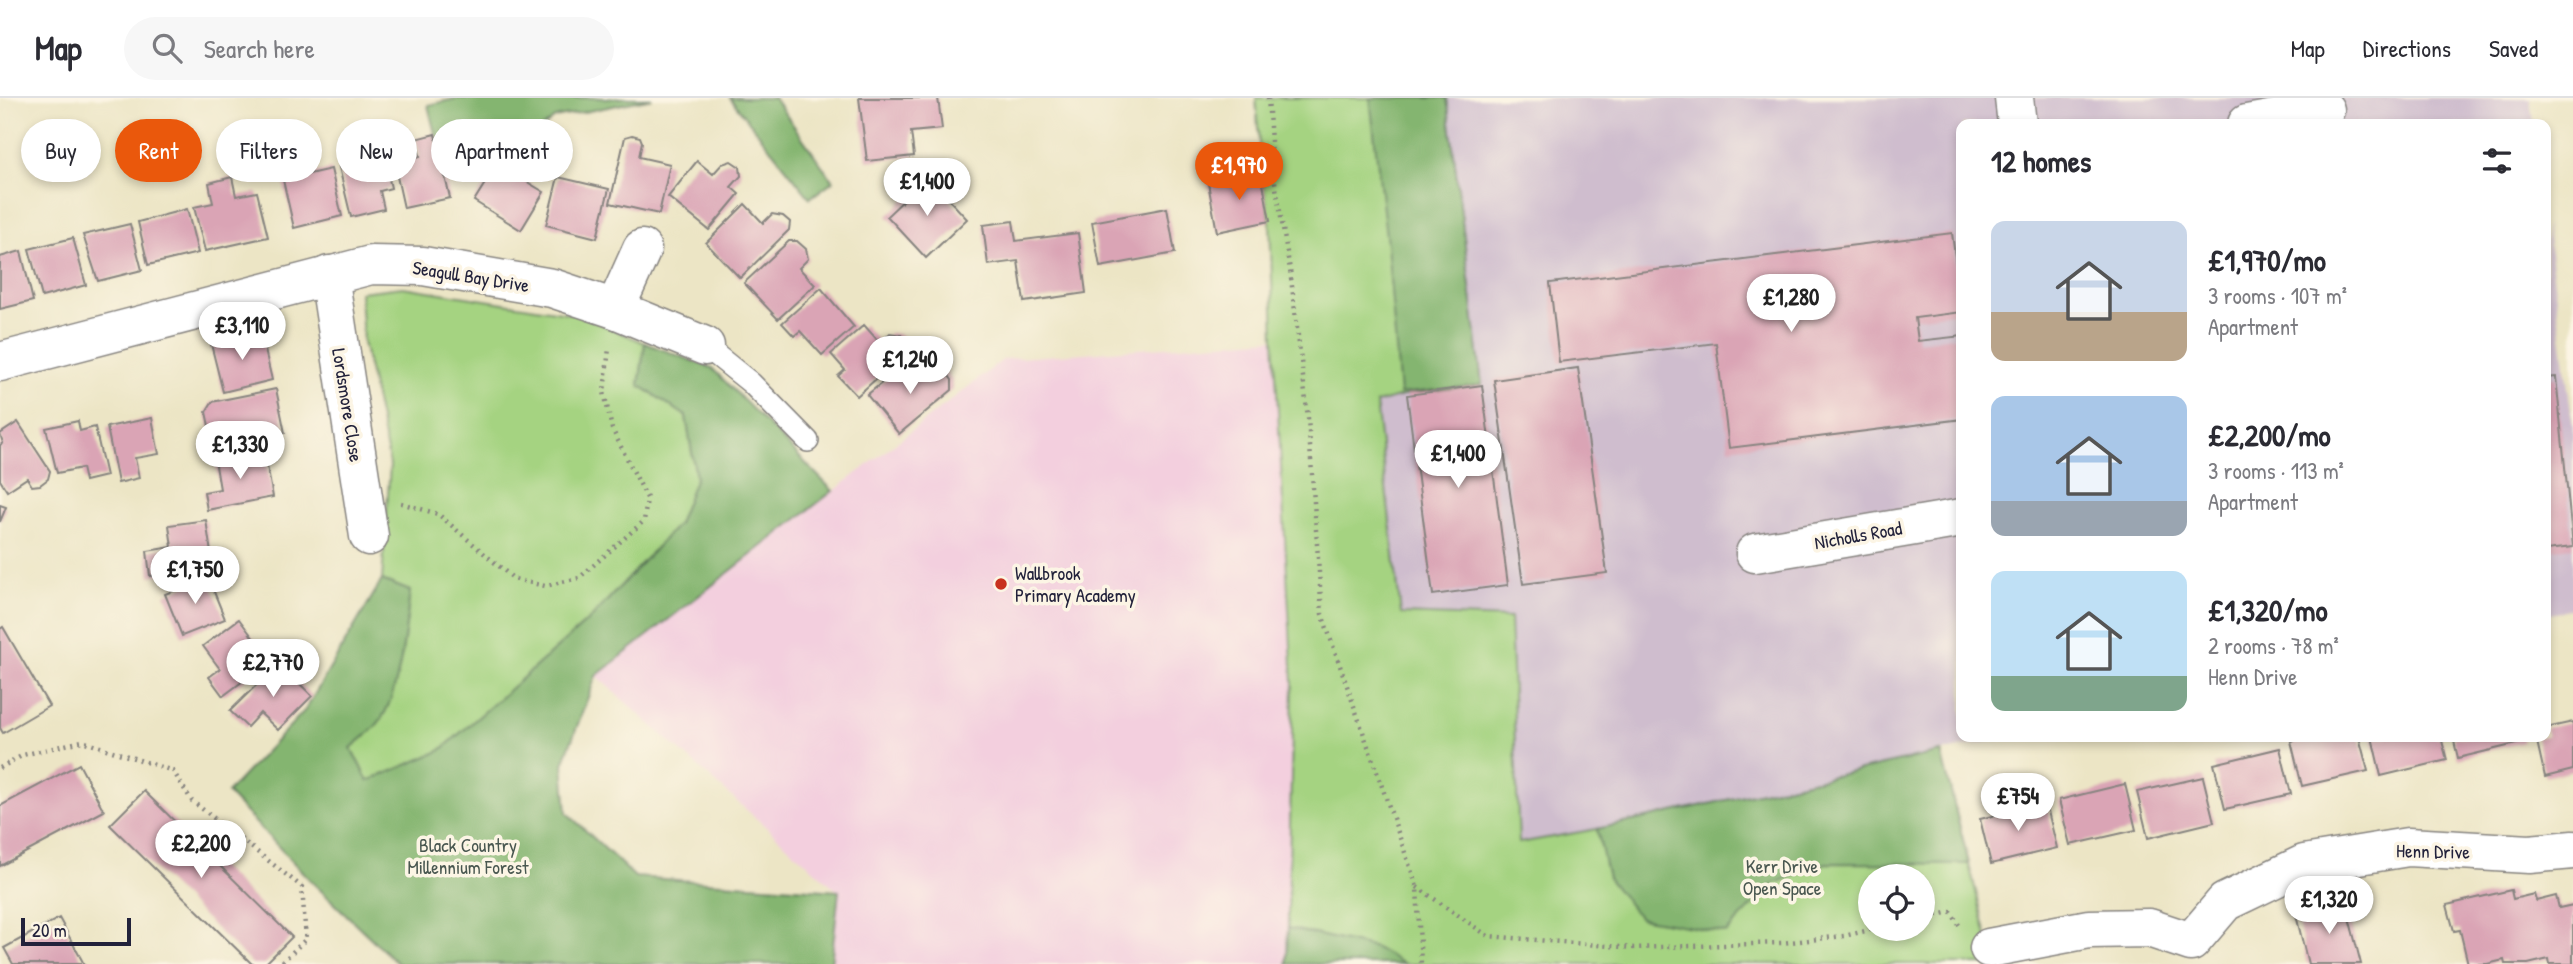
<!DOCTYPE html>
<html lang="en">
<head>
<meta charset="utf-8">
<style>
  :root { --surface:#fff; --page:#f7f7f7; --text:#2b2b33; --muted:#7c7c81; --line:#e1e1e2; --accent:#ea580c }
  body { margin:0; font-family:"Patrick Hand",sans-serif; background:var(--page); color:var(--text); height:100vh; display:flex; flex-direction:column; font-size:26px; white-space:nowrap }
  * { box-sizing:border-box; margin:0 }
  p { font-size:23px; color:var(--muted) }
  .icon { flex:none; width:38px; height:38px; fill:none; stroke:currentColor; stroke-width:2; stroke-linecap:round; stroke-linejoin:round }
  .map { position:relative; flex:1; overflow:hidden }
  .panel { position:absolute; left:1956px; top:21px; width:595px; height:623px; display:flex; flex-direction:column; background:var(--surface); border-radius:14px; box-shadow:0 4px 10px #0003 }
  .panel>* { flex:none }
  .banner { position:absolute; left:21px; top:21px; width:665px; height:63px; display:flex; gap:14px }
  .buttons { position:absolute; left:1858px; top:766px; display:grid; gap:14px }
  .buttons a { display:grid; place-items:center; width:77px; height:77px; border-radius:50%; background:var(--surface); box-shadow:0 4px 10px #0003; font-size:35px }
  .scale { position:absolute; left:21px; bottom:18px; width:110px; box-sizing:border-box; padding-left:7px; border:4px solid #22223b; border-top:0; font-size:19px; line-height:24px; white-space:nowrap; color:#22223b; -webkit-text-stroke:5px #fcf5e5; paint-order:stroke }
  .price { position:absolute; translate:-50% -60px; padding:0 16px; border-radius:24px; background:#fff; color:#222; font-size:23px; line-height:46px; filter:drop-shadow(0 2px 4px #0008) }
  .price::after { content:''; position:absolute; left:50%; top:42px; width:21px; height:16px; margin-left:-10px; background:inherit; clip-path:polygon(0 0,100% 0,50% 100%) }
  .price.selected { background:var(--accent); color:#fff }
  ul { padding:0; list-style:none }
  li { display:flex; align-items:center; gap:21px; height:175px; padding:0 35px }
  li span { display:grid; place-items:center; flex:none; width:196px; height:140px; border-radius:14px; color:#555 }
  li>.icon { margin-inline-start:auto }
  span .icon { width:84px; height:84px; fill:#fffc; stroke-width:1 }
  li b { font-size:30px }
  h2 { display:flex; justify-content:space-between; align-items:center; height:84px; padding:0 35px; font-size:30px }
  .chip { padding:0 24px; border-radius:32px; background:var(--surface); box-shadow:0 4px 10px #0003; font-size:24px; line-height:63px }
  .chip.selected { background:var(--accent); color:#fff }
  header { display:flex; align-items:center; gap:42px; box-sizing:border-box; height:98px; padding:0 35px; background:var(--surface); border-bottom:2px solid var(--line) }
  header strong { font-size:33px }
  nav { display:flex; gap:38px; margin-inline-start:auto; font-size:24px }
  .search { width:490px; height:63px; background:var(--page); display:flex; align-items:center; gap:18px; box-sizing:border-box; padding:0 24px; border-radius:38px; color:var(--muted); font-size:26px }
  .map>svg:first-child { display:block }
  .built { fill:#f3cfde }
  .industrial { fill:#cfbdce }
  .green { fill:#a5d381; stroke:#647a5e; stroke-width:2; fill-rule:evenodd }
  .forest { fill:#84b56f; stroke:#536c55; stroke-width:2 }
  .building { fill:#daa4b5 }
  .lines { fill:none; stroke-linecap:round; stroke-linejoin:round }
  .lane-casing { stroke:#878480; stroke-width:24 }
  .street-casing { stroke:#878480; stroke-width:41 }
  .path { stroke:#878480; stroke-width:4.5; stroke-dasharray:2 5; stroke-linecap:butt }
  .lane { stroke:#fff; stroke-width:21 }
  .street { stroke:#fff; stroke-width:38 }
  .poi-dot { fill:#c8321e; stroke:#fcf5e5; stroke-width:2.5 }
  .labels { text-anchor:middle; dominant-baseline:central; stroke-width:7; stroke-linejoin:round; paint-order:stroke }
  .street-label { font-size:19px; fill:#22223b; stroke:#fcf5e5 }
  .poi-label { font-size:19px; fill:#22223b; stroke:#fcf5e5; text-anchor:start }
  .park-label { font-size:19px; fill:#495750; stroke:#fcf5e5 }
</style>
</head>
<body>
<header>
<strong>Map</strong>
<div class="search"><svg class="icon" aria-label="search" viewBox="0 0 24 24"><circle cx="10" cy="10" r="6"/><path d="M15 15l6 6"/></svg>Search here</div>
<nav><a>Map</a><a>Directions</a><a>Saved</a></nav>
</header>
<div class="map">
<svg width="2573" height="866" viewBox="0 0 2573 866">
  <rect width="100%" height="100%" fill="#fcf5e5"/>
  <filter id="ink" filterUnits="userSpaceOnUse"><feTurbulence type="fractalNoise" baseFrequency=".0143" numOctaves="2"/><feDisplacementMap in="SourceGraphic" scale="14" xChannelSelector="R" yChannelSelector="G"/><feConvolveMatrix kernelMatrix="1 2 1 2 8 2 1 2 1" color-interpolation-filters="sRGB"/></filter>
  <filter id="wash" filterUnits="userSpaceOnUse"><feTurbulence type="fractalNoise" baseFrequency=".00686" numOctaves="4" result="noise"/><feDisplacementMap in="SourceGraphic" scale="28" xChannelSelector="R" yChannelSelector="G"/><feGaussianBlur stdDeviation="1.57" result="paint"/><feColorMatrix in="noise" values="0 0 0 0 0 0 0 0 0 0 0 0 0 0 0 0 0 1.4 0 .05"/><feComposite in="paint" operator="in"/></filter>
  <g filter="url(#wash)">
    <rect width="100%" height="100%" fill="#ece5c5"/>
    <path class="built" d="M1274,241L1293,585L1287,866H831L838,793L596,578L1004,261Z"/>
    <g class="industrial">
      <path d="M1447,0H2530L2533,26H1962V639H2009L1597,731L1519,745L1510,521L1401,516L1376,305L1407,297L1482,287Z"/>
      <path d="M2546,126L2573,328V511L2546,517Z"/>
    </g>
    <g class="green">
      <path d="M1256,0H1447L1482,287L1407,297L1376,305L1401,516L1510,520L1519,745L1597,731L1941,654L1994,866H1287L1293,585L1274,241L1270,123L1261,75ZM1871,779H1923V831H1871Z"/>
      <path d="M403,189L580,217L645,245L639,287L686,318L696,379L678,426L593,518L440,653L368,684L351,650C360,642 372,634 379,624C399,598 406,527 410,493L382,482L390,367L363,244L360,194Z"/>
    </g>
    <g class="forest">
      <path d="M459,0H652L555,20L483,77L458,70L435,36L428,7Z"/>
      <path d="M730,0H774L833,83L810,100Z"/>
      <path d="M1370,0H1447L1482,287L1400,296L1387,147Z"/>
      <path d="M645,245L712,270L833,393L596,578L563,666L567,715L635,779L839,793L831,866H398L313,785L227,695L306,611L382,482L410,493C406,527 400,597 379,624C372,634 360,642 351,650L368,683L440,653L593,518L678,426L696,379L686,318L639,287Z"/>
      <path d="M1941,654L1969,766L1826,765L1775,785L1726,835L1640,820L1608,780L1597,731Z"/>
      <path d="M1288,830L1376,850L1404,866H1287Z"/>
    </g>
    <g id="blocks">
      <g class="building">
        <path d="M859,0H938L942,31L911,34L914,58L867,63Z"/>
        <path d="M435,36L450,100L404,110L394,65L420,58L416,41Z"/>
        <path d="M632,37L640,39L642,44L639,59L670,66L659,116L610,105L625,39Z"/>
        <path d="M384,58L391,90L380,93L384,111L351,119L339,69Z"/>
        <path d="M697,63L713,76L722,66L731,63L740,69L741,78L731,89L739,96L709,132L668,99Z"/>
        <path d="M497,66L544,94L521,132L474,103Z"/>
        <path d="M331,71L342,118L294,130L283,82Z"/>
        <path d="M1261,75L1270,123L1217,134L1208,85Z"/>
        <path d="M232,79L236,98L257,94L268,139L205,153L194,109L213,105L209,85Z"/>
        <path d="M558,79L609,91L597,140L546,127Z"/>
        <path d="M928,79L967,121L926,160L887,118Z"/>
        <path d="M745,106L763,125L772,116L783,118L790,124L789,132L740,180L706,145Z"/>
        <path d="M1167,110L1175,155L1100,169L1092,124Z"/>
        <path d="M187,111L198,155L148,167L138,124Z"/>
        <path d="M1013,123L1016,143L1078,135L1086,195L1024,204L1018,163L988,167L983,127Z"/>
        <path d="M130,126L142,172L98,183L83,137Z"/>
        <path d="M1952,135L1962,214L1915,220L1918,243L1962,238V321L1729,350L1716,245L1559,264L1550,185Z"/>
        <path d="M73,140L86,187L42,199L29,151Z"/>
        <path d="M789,143H797L806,151L808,161L799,170L815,187L778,221L744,185Z"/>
        <path d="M21,153L33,203L0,211V159Z"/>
        <path d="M821,190L854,229L822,257L800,233L794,238L782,225Z"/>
        <path d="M864,227L880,245L890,235L901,237L908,246L907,253L857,298L838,278L845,272L831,256Z"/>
        <path d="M261,235L272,282L223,294L211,246Z"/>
        <path d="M905,266L919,283L934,272L944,271L952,282V292L899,336L867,297Z"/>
        <path d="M1578,270L1607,475L1523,486L1494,282Z"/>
        <path d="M2556,279L2573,449L2546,452V280Z"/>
        <path d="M1482,287L1508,487L1433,497L1407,297Z"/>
        <path d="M276,291L285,335L234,345L231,330L218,333L209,328L206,314L212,304Z"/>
        <path d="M152,320L159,356L135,360L139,380L118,385L107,329Z"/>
        <path d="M78,323L80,333L95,329L106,378L85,383L82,370L57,375L46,330Z"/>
        <path d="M18,324L50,373L48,381L40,387L32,388L27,380L7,393L0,382V347L3,345L0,336Z"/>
        <path d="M264,352L273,399L207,412L204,394L220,391L215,362Z"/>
        <path d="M0,407L6,409L0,424Z"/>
        <path d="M206,422L213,468L150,478L147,453L172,449L169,427Z"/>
        <path d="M208,479L225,521L182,538L165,496Z"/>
        <path d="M239,521L260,549L253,553L263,568L223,598L209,579L220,571L203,548Z"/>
        <path d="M3,529L49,608L3,635L0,630V531Z"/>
        <path d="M279,565L312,598L278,632L260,615L247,629L230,613Z"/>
        <path d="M2573,624V672L2545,679L2536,639H2546V630Z"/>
        <path d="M2311,639H2359L2368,673L2302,688L2291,643Z"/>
        <path d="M2372,639H2441L2447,662L2381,678Z"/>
        <path d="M2453,639H2522L2524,644L2458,660Z"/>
        <path d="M2280,650L2291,696L2225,711L2214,666Z"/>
        <path d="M79,666L104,713L0,768V708Z"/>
        <path d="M2203,679L2214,724L2148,740L2137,694Z"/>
        <path d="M2125,686L2136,732L2070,747L2059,702Z"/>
        <path d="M144,693L292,839L265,866H252L110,727Z"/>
        <path d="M2046,705L2057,750L1991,766L1980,721Z"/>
        <path d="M2511,792L2513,801L2534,796L2536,803L2556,798L2559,810L2573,807V866H2550L2549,861L2528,866H2505L2504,862L2487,866H2468L2460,832L2454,833L2447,807Z"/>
        <path d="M2345,804L2361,866H2308L2296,817Z"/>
        <path d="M59,820L84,866H13L4,850Z"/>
      </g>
    </g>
  </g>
  <g filter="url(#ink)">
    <use href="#blocks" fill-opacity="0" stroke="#878480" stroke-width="2"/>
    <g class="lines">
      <g class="lane-casing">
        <path id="lane" d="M705,248L751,285L808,343"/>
      </g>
      <g class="street-casing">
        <g id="street">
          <path d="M2014,0L2017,26"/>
          <path d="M2247,26L2325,12"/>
          <path d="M329,177L369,438"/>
          <path d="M615,211L642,151"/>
          <path d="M0,264L371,167L423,168L552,190L615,211L705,248"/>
          <path d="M1755,455L1962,420"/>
          <path d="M1989,850L2089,831L2149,830L2191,844L2225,804L2304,766L2408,749L2529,756L2573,752"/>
        </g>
      </g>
      <g class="path">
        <path d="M1268,0L1273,72L1290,172L1308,320L1322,516L1417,789L1421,866"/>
        <path d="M401,405L438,416L514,481L545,488L579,480L644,423L647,400L612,331L604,294L609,250"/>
        <path d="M0,670L23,657L82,643L173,673L192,703L302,789L306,841L280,866"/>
        <path d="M1417,789L1488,838L1634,850L1782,845L1844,838L1874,831"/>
        <path d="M1923,820L1951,814L1959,827"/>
      </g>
      <use href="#lane" class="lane"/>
      <use href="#street" class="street"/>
    </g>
  </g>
  <circle class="poi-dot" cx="1001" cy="486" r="7"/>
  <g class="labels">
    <g class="street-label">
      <text transform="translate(471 178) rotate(9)">Seagull Bay Drive</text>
      <text transform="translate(348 307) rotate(81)">Lordsmore Close</text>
      <text transform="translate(1858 437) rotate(-10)">Nicholls Road</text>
      <text transform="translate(2433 753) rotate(1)">Henn Drive</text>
    </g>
    <g class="poi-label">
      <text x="1015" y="475">Wallbrook<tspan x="1015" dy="22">Primary Academy</tspan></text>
    </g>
    <g class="park-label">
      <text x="468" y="747">Black Country<tspan x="468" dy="22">Millennium Forest</tspan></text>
      <text x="1782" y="768">Kerr Drive<tspan x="1782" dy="22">Open Space</tspan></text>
    </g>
  </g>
</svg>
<div class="buttons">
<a><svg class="icon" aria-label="locate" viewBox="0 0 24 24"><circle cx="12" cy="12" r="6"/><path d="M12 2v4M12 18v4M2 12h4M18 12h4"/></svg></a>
</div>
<div class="scale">20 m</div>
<b class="price selected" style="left:1239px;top:104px">£1,970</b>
<b class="price" style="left:927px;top:120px">£1,400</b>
<b class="price" style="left:1791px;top:236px">£1,280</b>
<b class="price" style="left:242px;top:264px">£3,110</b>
<b class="price" style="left:910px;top:298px">£1,240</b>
<b class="price" style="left:240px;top:383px">£1,330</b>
<b class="price" style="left:1458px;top:392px">£1,400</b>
<b class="price" style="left:195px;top:508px">£1,750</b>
<b class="price" style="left:273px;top:601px">£2,770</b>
<b class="price" style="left:2018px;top:735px">£754</b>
<b class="price" style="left:201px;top:782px">£2,200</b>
<b class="price" style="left:2329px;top:838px">£1,320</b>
<div class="banner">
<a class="chip">Buy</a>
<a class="chip selected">Rent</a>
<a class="chip">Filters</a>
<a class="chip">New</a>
<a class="chip">Apartment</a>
</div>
<section class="panel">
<h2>12 homes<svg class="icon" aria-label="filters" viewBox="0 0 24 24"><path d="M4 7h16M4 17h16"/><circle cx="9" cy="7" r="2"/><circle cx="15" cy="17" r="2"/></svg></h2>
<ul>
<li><span style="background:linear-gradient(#c9d6e8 65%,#b9a48a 0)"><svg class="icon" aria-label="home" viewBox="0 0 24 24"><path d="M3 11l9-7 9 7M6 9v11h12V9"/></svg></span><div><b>£1,970/mo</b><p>3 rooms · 107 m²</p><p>Apartment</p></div></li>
<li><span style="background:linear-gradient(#a9c7e8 75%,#9aa5b1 0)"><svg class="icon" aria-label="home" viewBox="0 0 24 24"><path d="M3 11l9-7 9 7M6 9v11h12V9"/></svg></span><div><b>£2,200/mo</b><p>3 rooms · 113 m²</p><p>Apartment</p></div></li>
<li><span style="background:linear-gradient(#bfe0f5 75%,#7fa58c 0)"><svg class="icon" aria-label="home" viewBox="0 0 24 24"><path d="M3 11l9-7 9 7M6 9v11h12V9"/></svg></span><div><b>£1,320/mo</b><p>2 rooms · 78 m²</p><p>Henn Drive</p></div></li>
</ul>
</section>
</div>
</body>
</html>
